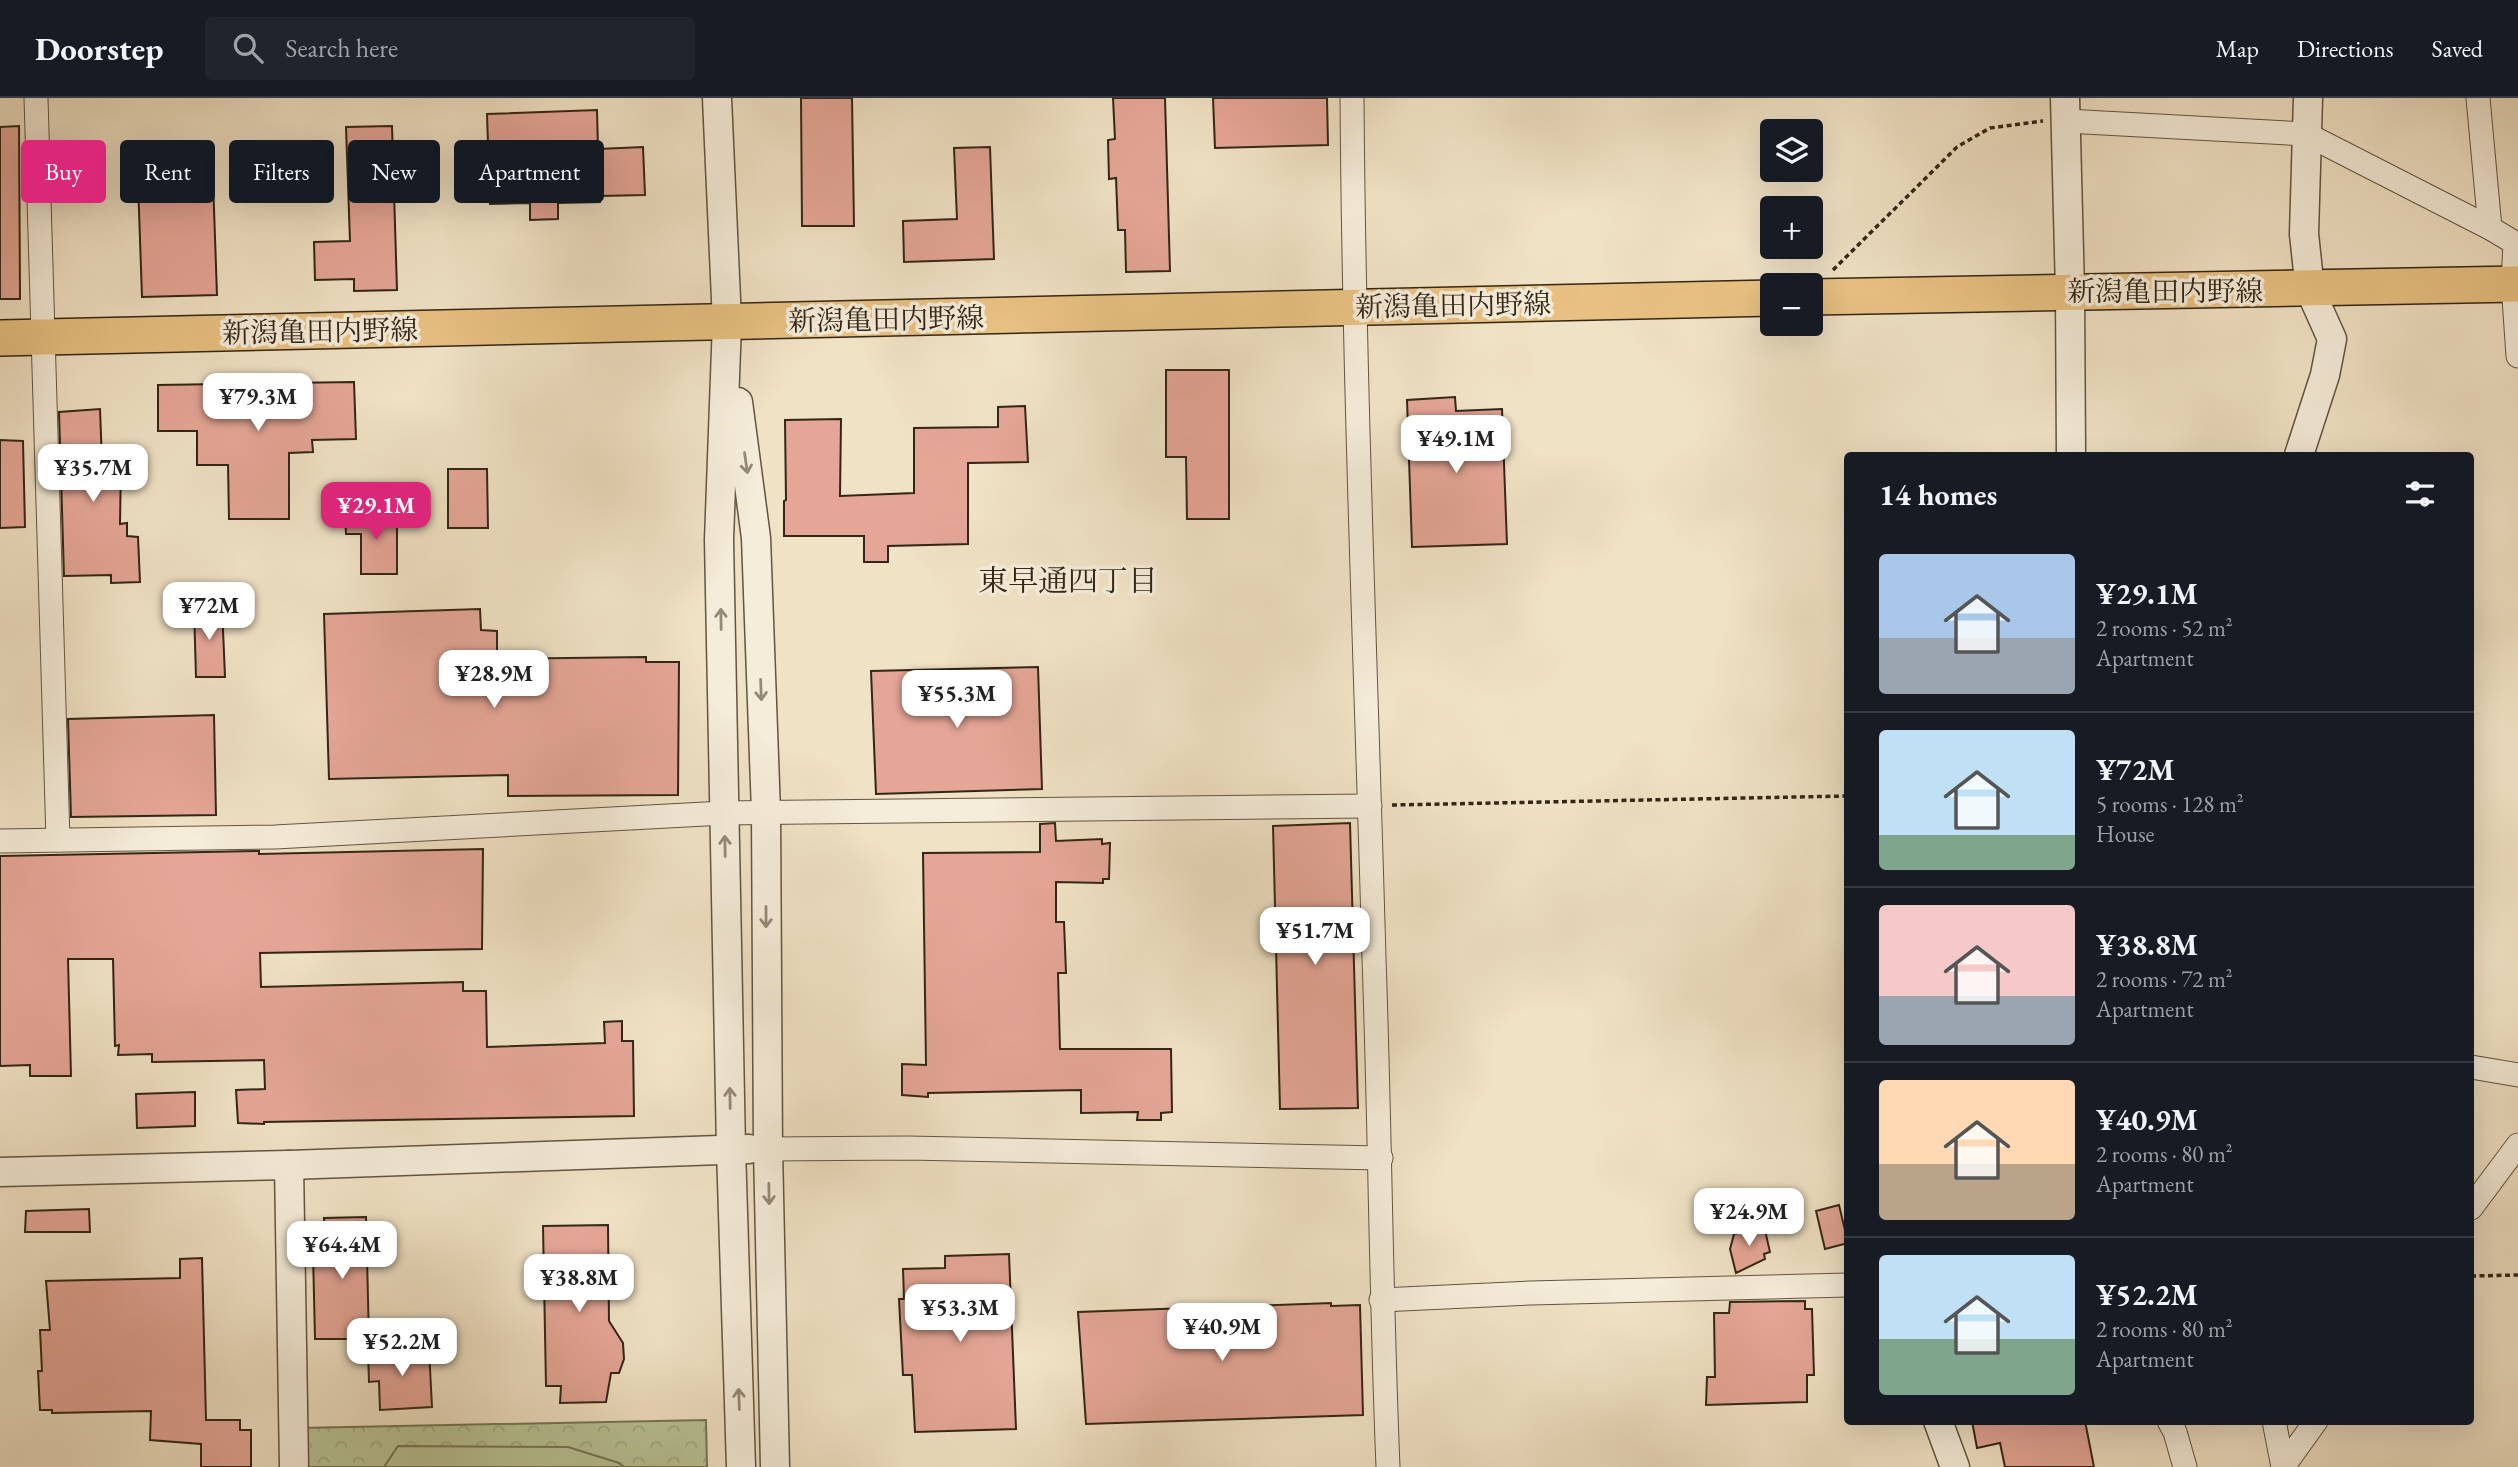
<!DOCTYPE html>
<html lang="en">
<head>
<meta charset="utf-8">
<style>
  :root { --surface:#171b24; --page:#20242c; --text:#f1f3f6; --muted:#9ea1a6; --line:#363941; --accent:#db2777 }
  body { margin:0; font-family:"EB Garamond","Noto Serif JP",serif; background:var(--page); color:var(--text); height:100vh; display:flex; flex-direction:column; font-size:26px; white-space:nowrap }
  * { box-sizing:border-box; margin:0 }
  p { font-size:23px; color:var(--muted) }
  .icon { flex:none; width:38px; height:38px; fill:none; stroke:currentColor; stroke-width:2; stroke-linecap:round; stroke-linejoin:round }
  .map { position:relative; flex:1; overflow:hidden }
  .panel { position:absolute; left:1844px; top:354px; width:630px; height:973px; display:flex; flex-direction:column; background:var(--surface); border-radius:7px; box-shadow:0 7px 28px #0002 }
  .panel>* { flex:none }
  .hud { position:absolute; left:21px; top:42px; width:665px; height:63px; display:flex; gap:14px }
  .tools { position:absolute; left:1760px; top:21px; display:grid; gap:14px }
  .tools a { display:grid; place-items:center; width:63px; height:63px; border-radius:7px; background:var(--surface); box-shadow:0 7px 28px #0002; font-size:35px }
  .price { position:absolute; translate:-50% -60px; padding:0 16px; border-radius:14px; background:#fff; color:#222; font-size:23px; line-height:46px; filter:drop-shadow(0 2px 4px #0008) }
  .price::after { content:''; position:absolute; left:50%; top:42px; width:21px; height:16px; margin-left:-10px; background:inherit; clip-path:polygon(0 0,100% 0,50% 100%) }
  .price.on { background:var(--accent); color:#fff }
  ul { padding:0; list-style:none }
  li { display:flex; align-items:center; gap:21px; height:175px; padding:0 35px }
  li+li { border-top:2px solid var(--line) }
  li span { display:grid; place-items:center; flex:none; width:196px; height:140px; border-radius:7px; color:#555 }
  li>.icon { margin-inline-start:auto }
  span .icon { width:84px; height:84px; fill:#fffc; stroke-width:1 }
  li b { font-size:30px }
  h2 { display:flex; justify-content:space-between; align-items:center; height:84px; padding:0 35px; font-size:30px }
  .chip { padding:0 24px; border-radius:7px; background:var(--surface); box-shadow:0 7px 28px #0002; font-size:24px; line-height:63px }
  .chip.on { background:var(--accent); color:#fff }
  header { display:flex; align-items:center; gap:42px; box-sizing:border-box; height:98px; padding:0 35px; background:var(--surface); border-bottom:2px solid var(--line) }
  header strong { font-size:33px }
  nav { display:flex; gap:38px; margin-inline-start:auto; font-size:24px }
  .search { width:490px; height:63px; background:var(--page); display:flex; align-items:center; gap:18px; box-sizing:border-box; padding:0 24px; border-radius:7px; color:var(--muted); font-size:26px }
  .map>svg:first-child { display:block }
  .park { fill:url(#park-crowns); stroke:#757456; stroke-width:2 }
  .pitch { fill:#b8c396; stroke:#757456; stroke-width:2 }
  .building { fill:#e5a697; stroke:#322615; stroke-width:2 }
  .lines { fill:none; stroke-linecap:round; stroke-linejoin:round }
  .minor-casing { stroke:#625541; stroke-width:25 }
  .tertiary-casing { stroke:#625541; stroke-width:31 }
  .primary-casing { stroke:#322615; stroke-width:38 }
  .path { stroke:#322615; stroke-width:3.5; stroke-dasharray:5 3.5; stroke-linecap:butt }
  .minor { stroke:#f5ecd9; stroke-width:23 }
  .tertiary { stroke:#f5ecd9; stroke-width:28 }
  .primary { stroke:#e8c182; stroke-width:35 }
  .oneway { stroke:#948977 }
  .labels { text-anchor:middle; dominant-baseline:central; stroke-width:7; stroke-linejoin:round; paint-order:stroke }
  .street-label { font-size:28px; fill:#322615; stroke:#f5ecd9 }
  .neighbourhood-label { font-size:30px; fill:#322615; stroke:#f5ecd9 }
</style>
</head>
<body>
<header>
<strong>Doorstep</strong>
<div class="search"><svg class="icon" aria-label="search" viewBox="0 0 24 24"><circle cx="10" cy="10" r="6"/><path d="M15 15l6 6"/></svg>Search here</div>
<nav><a>Map</a><a>Directions</a><a>Saved</a></nav>
</header>
<div class="map">
<svg width="2518" height="1369" viewBox="0 0 2518 1369">
  <defs>
    <pattern id="park-crowns" width="20" height="18" patternUnits="userSpaceOnUse" patternTransform="scale(1.75)"><rect width="20" height="18" fill="#b8c396"/><path d="M2 6a3 3 0 1 1 6 0M12 15a3 3 0 1 1 6 0" fill="none" stroke="#9fa780"/></pattern>
  </defs>
  <rect width="100%" height="100%" fill="#f0e2c5"/>
  <filter id="stains"><feTurbulence type="fractalNoise" baseFrequency=".00286" numOctaves="4"/><feColorMatrix values="0 0 0 0 .2 0 0 0 0 .09 0 0 0 0 .02 0 0 0 .5 -.17"/></filter>
  <radialGradient id="worn" r=".72"><stop offset=".6" stop-color="#630" stop-opacity="0"/><stop offset="1" stop-color="#630" stop-opacity=".3"/></radialGradient>
  <path class="park" d="M706,1322L707,1369H300L299,1330Z"/>
  <path class="pitch" d="M398,1348L568,1349L619,1365L624,1369H384Z"/>
  <g class="building">
    <path d="M801,0H852L854,128H802Z"/>
    <path d="M1113,0H1165L1170,173L1126,174L1125,132H1118L1116,80L1109,81L1108,42L1115,41Z"/>
    <path d="M1213,0H1327L1328,47L1215,50Z"/>
    <path d="M597,12L598,51L643,49L645,97L600,98V104L558,105V121L530,122V105L490,106L487,16Z"/>
    <path d="M19,28L20,201H0V29Z"/>
    <path d="M392,28L397,192L354,193V181L315,182L314,144L350,143L346,29Z"/>
    <path d="M990,49L994,161L904,164L903,123L957,121L954,50Z"/>
    <path d="M213,82L217,197L142,199L138,84Z"/>
    <path d="M1166,272H1229V421H1187L1186,359H1166Z"/>
    <path d="M354,284L356,341L312,342L313,354L289,355V421H229L228,367H197V333H158V287Z"/>
    <path d="M1455,299L1456,313L1502,311L1507,446L1412,449L1407,302Z"/>
    <path d="M1025,308L1028,364L968,365V446L888,448V464H864V438H784V403L786,402L785,322L841,321L840,398L914,395V330L998,329V309Z"/>
    <path d="M100,311L102,364H121L120,426L127,425V438L138,439L140,484L111,485V477L64,478L59,314Z"/>
    <path d="M0,342L23,343L25,429L0,430Z"/>
    <path d="M448,371H487L488,430H448Z"/>
    <path d="M397,416V476H361V436H346L345,417Z"/>
    <path d="M222,508L225,579H196L194,510Z"/>
    <path d="M480,511L481,532L497,533V561L646,559V564H679L678,697L508,698V677L329,681L324,516Z"/>
    <path d="M1038,569L1042,691L876,696L871,573Z"/>
    <path d="M214,617L216,717L71,719L68,621Z"/>
    <path d="M1055,725L1056,743L1102,741V746L1110,745L1109,781H1103V785L1056,784V824H1064L1066,875H1058L1060,951H1171L1172,1014L1161,1015V1022H1137L1138,1014L1081,1015V992L928,995V999L902,997V966L926,967L923,755L1040,754V726Z"/>
    <path d="M1350,725L1358,1010L1280,1011L1273,728Z"/>
    <path d="M483,751L482,851L260,855L261,889L463,884V893H486L487,949L605,945L604,924L622,923V943H633L634,1018L264,1024V1026L238,1025L236,992L265,991L264,962L152,964V956L118,957L119,947L115,948L113,861H68L71,978H30V967L0,968V758L259,753V756Z"/>
    <path d="M195,994V1028L137,1030L136,996Z"/>
    <path d="M1839,1107L1848,1145L1825,1151L1816,1113Z"/>
    <path d="M89,1111L90,1134H25L26,1113Z"/>
    <path d="M366,1119L369,1241H315L313,1155H325L324,1120Z"/>
    <path d="M608,1127L609,1223L623,1245L624,1261L619,1275H611L606,1304L560,1305L561,1288H546L543,1128Z"/>
    <path d="M1764,1128L1770,1154L1764,1156L1765,1161L1736,1175L1730,1151L1734,1136Z"/>
    <path d="M1009,1156L1016,1331L915,1334L912,1277H903L899,1201H904L903,1171L945,1170V1158Z"/>
    <path d="M202,1160L206,1322H240V1332H251V1369H201V1346L150,1342L151,1313L52,1315V1312H40L38,1273H42L40,1232H50L46,1183L180,1180V1161Z"/>
    <path d="M1805,1203V1211H1812L1814,1277H1807V1304L1706,1307L1707,1279H1715L1714,1215H1729L1730,1204Z"/>
    <path d="M1331,1205V1208L1360,1207L1363,1317L1086,1326L1078,1214Z"/>
    <path d="M429,1251L432,1309L380,1312L379,1283L369,1284L368,1254Z"/>
    <path d="M1972,1323H2085L2094,1369H2005L2000,1345L1977,1350Z"/>
  </g>
  <g class="lines">
    <g class="minor-casing">
      <g id="minor">
        <path d="M36,0L58,742"/>
        <path d="M1352,0C1354,287 1366,573 1374,860C1380,1030 1381,1199 1388,1369"/>
        <path d="M2478,0L2490,130"/>
        <path d="M2066,23L2306,36L2490,130L2515,145L2513,186L2518,258"/>
        <path d="M0,743L275,739L724,715L1370,708"/>
        <path d="M2471,969L2518,977"/>
        <path d="M768,1051L908,1050L1381,1060"/>
        <path d="M2471,1110L2518,1047"/>
        <path d="M1381,1202L1531,1195L1848,1187"/>
        <path d="M2169,1323L2175,1334L2185,1369"/>
        <path d="M2274,1323L2283,1369"/>
        <path d="M2283,1369L2316,1323"/>
      </g>
    </g>
    <g class="tertiary-casing">
      <g id="tertiary">
        <path d="M717,0L727,224L719,442L731,1051L741,1369"/>
        <path d="M2065,0L2070,193L2071,357"/>
        <path d="M738,304L756,440L766,714L768,1051L775,1369"/>
        <path d="M2299,357L2325,277L2332,241L2310,192L2304,136L2308,0"/>
        <path d="M289,1067L294,1369"/>
        <path d="M0,1074L289,1067L749,1051"/>
        <path d="M1938,1323L1955,1369"/>
      </g>
    </g>
    <g class="primary-casing">
      <g id="primary">
        <path d="M1811,199L2518,186"/>
        <path d="M0,240L1773,200"/>
      </g>
    </g>
    <g class="path">
      <path d="M1833,172L1957,49L1990,30L2043,23"/>
      <path d="M1392,707L1848,698"/>
      <path d="M2471,1178L2518,1177"/>
    </g>
    <use href="#minor" class="minor"/>
    <use href="#tertiary" class="tertiary"/>
    <use href="#primary" class="primary"/>
  </g>
  <defs><path id="oneway-shaft" d="M-6 0H5M1.5-3L5.5 0L1.5 3" fill="none" stroke-width="1.6" stroke-linecap="round" stroke-linejoin="round" transform="scale(1.75)"/></defs>
  <g class="oneway">
    <use href="#oneway-shaft" transform="translate(746 365) rotate(82)"/>
    <use href="#oneway-shaft" transform="translate(721 521) rotate(-91)"/>
    <use href="#oneway-shaft" transform="translate(761 592) rotate(88)"/>
    <use href="#oneway-shaft" transform="translate(725 748) rotate(-91)"/>
    <use href="#oneway-shaft" transform="translate(766 819) rotate(90)"/>
    <use href="#oneway-shaft" transform="translate(730 1000) rotate(-91)"/>
    <use href="#oneway-shaft" transform="translate(769 1096) rotate(89)"/>
    <use href="#oneway-shaft" transform="translate(739 1301) rotate(-92)"/>
  </g>
  <g class="labels">
    <g class="street-label">
      <text x="2165" y="193">新潟亀田内野線</text>
      <text transform="translate(1453 207) rotate(-1)">新潟亀田内野線</text>
      <text transform="translate(886 221) rotate(-1)">新潟亀田内野線</text>
      <text transform="translate(320 233) rotate(-1)">新潟亀田内野線</text>
    </g>
    <g class="neighbourhood-label">
      <text x="1068" y="482">東早通四丁目</text>
    </g>
  </g>
  <rect width="100%" height="100%" filter="url(#stains)"/>
  <rect width="100%" height="100%" fill="url(#worn)"/>
</svg>
<div class="tools">
<a><svg class="icon" aria-label="layers" viewBox="0 0 24 24"><path d="M12 4l9 5-9 5-9-5zM3 14l9 5 9-5"/></svg></a>
<a>+</a>
<a>−</a>
</div>
<b class="price" style="left:258px;top:335px">¥79.3M</b>
<b class="price" style="left:1456px;top:377px">¥49.1M</b>
<b class="price" style="left:93px;top:406px">¥35.7M</b>
<b class="price on" style="left:376px;top:444px">¥29.1M</b>
<b class="price" style="left:209px;top:544px">¥72M</b>
<b class="price" style="left:494px;top:612px">¥28.9M</b>
<b class="price" style="left:957px;top:632px">¥55.3M</b>
<b class="price" style="left:1315px;top:869px">¥51.7M</b>
<b class="price" style="left:1749px;top:1150px">¥24.9M</b>
<b class="price" style="left:342px;top:1183px">¥64.4M</b>
<b class="price" style="left:579px;top:1216px">¥38.8M</b>
<b class="price" style="left:960px;top:1246px">¥53.3M</b>
<b class="price" style="left:1222px;top:1265px">¥40.9M</b>
<b class="price" style="left:402px;top:1280px">¥52.2M</b>
<div class="hud">
<a class="chip on">Buy</a>
<a class="chip">Rent</a>
<a class="chip">Filters</a>
<a class="chip">New</a>
<a class="chip">Apartment</a>
</div>
<section class="panel">
<h2>14 homes<svg class="icon" aria-label="filters" viewBox="0 0 24 24"><path d="M4 7h16M4 17h16"/><circle cx="9" cy="7" r="2"/><circle cx="15" cy="17" r="2"/></svg></h2>
<ul>
<li><span style="background:linear-gradient(#a9c7e8 60%,#9aa5b1 0)"><svg class="icon" aria-label="home" viewBox="0 0 24 24"><path d="M3 11l9-7 9 7M6 9v11h12V9"/></svg></span><div><b>¥29.1M</b><p>2 rooms · 52 m²</p><p>Apartment</p></div></li>
<li><span style="background:linear-gradient(#bfe0f5 75%,#7fa58c 0)"><svg class="icon" aria-label="home" viewBox="0 0 24 24"><path d="M3 11l9-7 9 7M6 9v11h12V9"/></svg></span><div><b>¥72M</b><p>5 rooms · 128 m²</p><p>House</p></div></li>
<li><span style="background:linear-gradient(#f6c9c9 65%,#9aa5b1 0)"><svg class="icon" aria-label="home" viewBox="0 0 24 24"><path d="M3 11l9-7 9 7M6 9v11h12V9"/></svg></span><div><b>¥38.8M</b><p>2 rooms · 72 m²</p><p>Apartment</p></div></li>
<li><span style="background:linear-gradient(#ffd9b3 60%,#b9a48a 0)"><svg class="icon" aria-label="home" viewBox="0 0 24 24"><path d="M3 11l9-7 9 7M6 9v11h12V9"/></svg></span><div><b>¥40.9M</b><p>2 rooms · 80 m²</p><p>Apartment</p></div></li>
<li><span style="background:linear-gradient(#bfe0f5 60%,#7fa58c 0)"><svg class="icon" aria-label="home" viewBox="0 0 24 24"><path d="M3 11l9-7 9 7M6 9v11h12V9"/></svg></span><div><b>¥52.2M</b><p>2 rooms · 80 m²</p><p>Apartment</p></div></li>
</ul>
</section>
</div>
</body>
</html>
